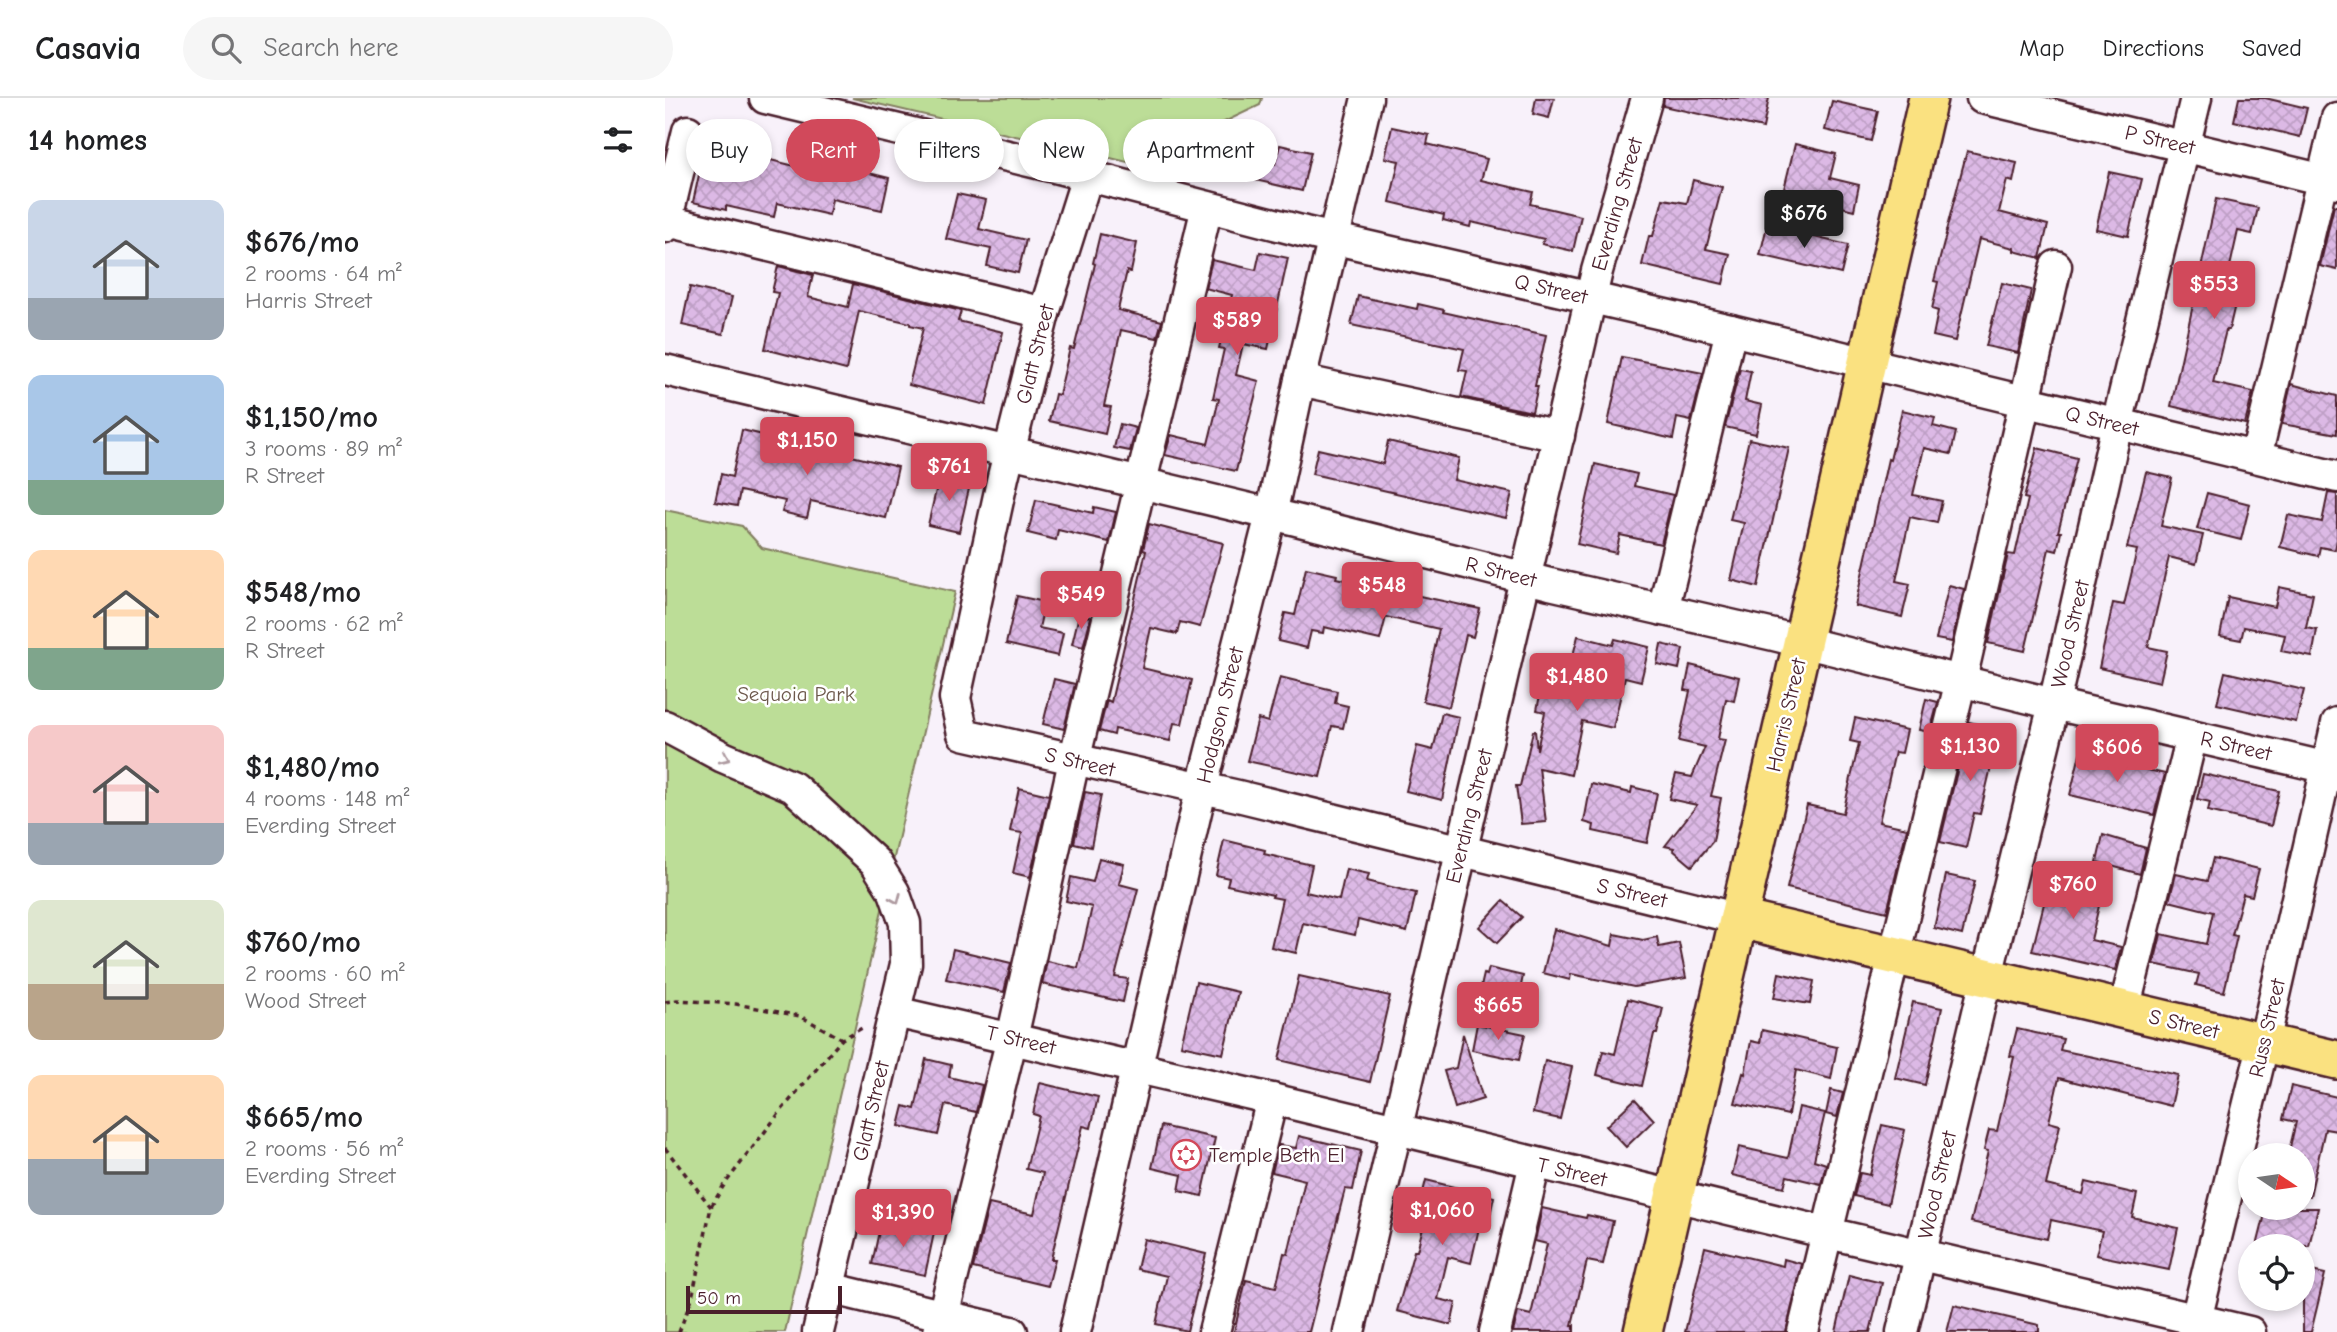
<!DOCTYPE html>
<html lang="en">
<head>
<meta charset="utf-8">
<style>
  :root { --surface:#fff; --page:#f6f6f6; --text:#202124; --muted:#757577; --line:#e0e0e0; --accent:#d1495b }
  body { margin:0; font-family:"Comic Neue",sans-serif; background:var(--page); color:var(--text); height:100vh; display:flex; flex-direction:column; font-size:26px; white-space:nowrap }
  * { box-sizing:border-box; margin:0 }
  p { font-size:23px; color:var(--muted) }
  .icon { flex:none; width:38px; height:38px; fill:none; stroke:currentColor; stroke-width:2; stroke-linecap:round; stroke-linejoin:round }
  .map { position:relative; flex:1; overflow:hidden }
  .side { display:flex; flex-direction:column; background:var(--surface); width:665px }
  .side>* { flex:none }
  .hud { position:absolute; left:21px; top:21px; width:665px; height:63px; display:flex; gap:14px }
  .needle { width:46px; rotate:103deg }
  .fabs { position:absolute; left:1573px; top:1045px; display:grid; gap:14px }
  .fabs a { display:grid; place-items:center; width:77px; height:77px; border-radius:50%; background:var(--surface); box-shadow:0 4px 10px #0003; font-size:35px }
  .scale { position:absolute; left:21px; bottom:18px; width:156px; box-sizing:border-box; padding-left:7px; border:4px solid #4a1f2b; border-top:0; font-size:19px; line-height:24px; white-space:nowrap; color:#4a1f2b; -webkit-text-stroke:5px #fff; paint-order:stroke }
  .price { position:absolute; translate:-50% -60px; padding:0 16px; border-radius:7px; background:var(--accent); color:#fff; font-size:23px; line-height:46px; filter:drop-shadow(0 2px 4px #0008) }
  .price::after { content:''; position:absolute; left:50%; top:42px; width:21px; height:16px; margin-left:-10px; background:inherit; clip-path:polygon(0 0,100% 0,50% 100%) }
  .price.current { background:#222; color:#fff }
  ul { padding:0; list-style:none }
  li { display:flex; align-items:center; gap:21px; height:175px; padding:0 28px }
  li span { display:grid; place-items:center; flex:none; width:196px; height:140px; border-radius:14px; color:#555 }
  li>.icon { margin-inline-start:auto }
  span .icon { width:84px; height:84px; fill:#fffc; stroke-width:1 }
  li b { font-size:30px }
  h2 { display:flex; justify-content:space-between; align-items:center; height:84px; padding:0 28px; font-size:30px }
  .tag { padding:0 24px; border-radius:32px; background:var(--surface); box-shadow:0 4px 10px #0003; font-size:24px; line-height:63px }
  .tag.current { background:var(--accent); color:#fff }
  header { display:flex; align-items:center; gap:42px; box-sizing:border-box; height:98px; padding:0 35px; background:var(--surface); border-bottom:2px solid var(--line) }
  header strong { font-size:33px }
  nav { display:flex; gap:38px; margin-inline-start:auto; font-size:24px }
  .search { width:490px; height:63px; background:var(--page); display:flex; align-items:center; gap:18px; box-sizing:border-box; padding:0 24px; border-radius:38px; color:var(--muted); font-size:26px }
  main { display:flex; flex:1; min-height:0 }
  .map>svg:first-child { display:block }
  .park { fill:#bcdd97; stroke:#837e61; stroke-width:2 }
  .building { fill:url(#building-cross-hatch); stroke:#4a1f2b; stroke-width:2 }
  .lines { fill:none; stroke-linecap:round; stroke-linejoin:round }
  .minor-casing { stroke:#4a1f2b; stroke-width:35 }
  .major-casing { stroke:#4a1f2b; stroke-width:42 }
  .path { stroke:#4a1f2b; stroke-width:3.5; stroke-dasharray:5 5; stroke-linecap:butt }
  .minor { stroke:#fff; stroke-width:30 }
  .major { stroke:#fae180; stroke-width:37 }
  .oneway { stroke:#ae9aa0 }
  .labels { text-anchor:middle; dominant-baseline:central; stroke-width:5; stroke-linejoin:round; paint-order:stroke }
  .street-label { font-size:21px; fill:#4a1f2b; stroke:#fff }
  .park-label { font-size:21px; fill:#6c584b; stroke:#fff }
  .poi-label { font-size:21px; fill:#4a1f2b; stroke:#fff; text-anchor:start }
</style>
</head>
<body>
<header>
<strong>Casavia</strong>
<div class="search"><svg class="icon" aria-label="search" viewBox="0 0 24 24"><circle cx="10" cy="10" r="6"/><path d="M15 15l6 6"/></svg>Search here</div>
<nav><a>Map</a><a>Directions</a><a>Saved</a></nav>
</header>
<main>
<section class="side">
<h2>14 homes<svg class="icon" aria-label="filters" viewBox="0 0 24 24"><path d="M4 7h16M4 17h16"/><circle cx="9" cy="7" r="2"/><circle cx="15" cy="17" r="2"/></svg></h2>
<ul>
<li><span style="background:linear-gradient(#c9d6e8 70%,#9aa5b1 0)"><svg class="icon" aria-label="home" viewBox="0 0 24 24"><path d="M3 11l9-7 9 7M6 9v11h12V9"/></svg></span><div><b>$676/mo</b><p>2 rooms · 64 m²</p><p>Harris Street</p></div></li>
<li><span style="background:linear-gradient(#a9c7e8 75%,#7fa58c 0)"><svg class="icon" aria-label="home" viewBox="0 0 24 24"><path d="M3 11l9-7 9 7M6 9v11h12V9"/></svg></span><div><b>$1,150/mo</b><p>3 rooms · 89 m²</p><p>R Street</p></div></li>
<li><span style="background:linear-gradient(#ffd9b3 70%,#7fa58c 0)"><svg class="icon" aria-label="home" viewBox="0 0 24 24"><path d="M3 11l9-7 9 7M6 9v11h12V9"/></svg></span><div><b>$548/mo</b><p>2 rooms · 62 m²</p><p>R Street</p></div></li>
<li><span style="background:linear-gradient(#f6c9c9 70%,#9aa5b1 0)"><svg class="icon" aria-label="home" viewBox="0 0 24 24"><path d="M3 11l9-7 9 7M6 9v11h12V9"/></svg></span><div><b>$1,480/mo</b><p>4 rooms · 148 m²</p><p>Everding Street</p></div></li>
<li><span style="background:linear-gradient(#dfe7d0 60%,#b9a48a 0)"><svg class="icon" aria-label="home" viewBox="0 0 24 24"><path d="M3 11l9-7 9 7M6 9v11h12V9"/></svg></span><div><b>$760/mo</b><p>2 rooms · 60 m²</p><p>Wood Street</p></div></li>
<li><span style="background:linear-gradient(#ffd9b3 60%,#9aa5b1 0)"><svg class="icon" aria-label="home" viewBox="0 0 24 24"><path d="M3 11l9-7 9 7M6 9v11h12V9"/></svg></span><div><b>$665/mo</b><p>2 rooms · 56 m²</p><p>Everding Street</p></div></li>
</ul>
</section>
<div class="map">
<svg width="1672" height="1234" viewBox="0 0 1672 1234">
  <defs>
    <pattern id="building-cross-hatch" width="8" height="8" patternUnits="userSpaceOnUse" patternTransform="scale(1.75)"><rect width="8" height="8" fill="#dcb9e5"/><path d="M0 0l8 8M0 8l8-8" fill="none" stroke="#be9fc5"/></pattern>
  </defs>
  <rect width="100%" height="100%" fill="#f8f1fa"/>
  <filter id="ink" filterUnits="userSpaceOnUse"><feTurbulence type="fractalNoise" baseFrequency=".0143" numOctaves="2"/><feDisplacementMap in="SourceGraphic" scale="14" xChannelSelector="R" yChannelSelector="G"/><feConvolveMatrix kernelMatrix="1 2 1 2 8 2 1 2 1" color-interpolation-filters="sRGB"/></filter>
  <g filter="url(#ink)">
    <g class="park">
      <path d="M187,0H597L595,7L471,66Z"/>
      <path d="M0,412L77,428L97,450L290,494L120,1234H0Z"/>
    </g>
    <g class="building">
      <path d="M871,0H889L884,20L868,16Z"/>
      <path d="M999,0H1104L1098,30L998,8Z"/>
      <path d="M1574,0H1600L1642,10L1635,39L1569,23Z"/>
      <path d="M1167,3L1213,13L1206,43L1160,32Z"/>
      <path d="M727,29L764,37L762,46L822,61L816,82L868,94L865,106L916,118L908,153L877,146L879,141L806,124L805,129L778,122L779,117L725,104L734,63L720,60Z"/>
      <path d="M1130,46L1171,56L1165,80L1194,87L1189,112L1118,95Z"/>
      <path d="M615,47L646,54L637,93L556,74L561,54L610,66Z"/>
      <path d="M1302,53L1352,65L1348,84L1342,82L1334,114L1383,127L1375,160L1349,153V150L1314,141L1290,243L1268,238L1273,213L1267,211L1273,184L1269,183L1282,133H1281Z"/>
      <path d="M39,54L91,66L93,59L134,69L136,58L224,80L217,112L167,101L164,117L112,105L109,119L61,108V112L28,104Z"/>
      <path d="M1444,74L1477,81L1463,138L1431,131Z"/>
      <path d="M1028,82L1057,89L1041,151L1065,156L1058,186L977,167L984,138H988L998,101L1022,105Z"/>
      <path d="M292,96L321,102L314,131L361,142L353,175L322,168L326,151L281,141Z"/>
      <path d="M1551,101L1593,110L1587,136L1573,133L1562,182L1575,185L1564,232H1561L1548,285L1588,294L1580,326L1506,308Z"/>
      <path d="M1669,108H1672V172L1655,168Z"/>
      <path d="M1102,128L1183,147L1176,176L1095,157Z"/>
      <path d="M435,136L472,145L466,174L462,173L453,212L497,223L492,240L456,232L439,308L446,309L440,336L384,323L390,296L394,297L405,250L409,251L430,166L428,165Z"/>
      <path d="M595,154L623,160L603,251L578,246L571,277L594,283L571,373L500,357L506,337L543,346L554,301L548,300L559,251L554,250L567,197L540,190L547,162L591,172Z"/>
      <path d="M113,168L148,177L143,199L183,209L188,186L296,213L293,223L338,234L321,307L244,287L258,230L245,227V225L194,213L181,272L100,251L113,195L107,194Z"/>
      <path d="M1337,185L1366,192L1353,255L1321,248Z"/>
      <path d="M25,189L67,199L58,236L17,227Z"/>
      <path d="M693,198L752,211L753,206L779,212L778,214L881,237L870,288H873L867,314L796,299L802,273L794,272L799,251L686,227Z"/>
      <path d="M957,259L1038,275L1026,323L1012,320L1008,341L943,326Z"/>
      <path d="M1075,271L1086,273L1080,303L1097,307L1091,336L1060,329Z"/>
      <path d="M1626,286L1672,298V336L1617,326Z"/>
      <path d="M1237,312L1270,320L1268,328L1291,334L1286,356L1259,350L1248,397L1277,403L1272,425L1245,419L1231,483L1245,486L1237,519L1190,508L1223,361L1225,362Z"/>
      <path d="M455,326L471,330L465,353L449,350Z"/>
      <path d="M77,332L233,369L221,420L146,403L142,420L117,414L120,403L75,393L72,408L50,404L56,376L67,379Z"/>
      <path d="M1084,341L1124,350L1093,489L1066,482L1079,425L1065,422Z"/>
      <path d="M723,343L794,360L789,382L847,395L841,420L647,376L653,351L718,366Z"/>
      <path d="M1372,350L1412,360L1393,434H1396L1392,453L1384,451L1360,553L1323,545L1343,456L1350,457L1363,401L1359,400Z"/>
      <path d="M930,366L972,376L969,388L1008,397L996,446L955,437L951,455L912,446Z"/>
      <path d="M1481,374L1507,380L1496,428L1538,437L1531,466L1504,459L1483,549L1502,553L1495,584L1434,570L1448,505L1459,507L1472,452L1462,450Z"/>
      <path d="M275,375L306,382L294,434L263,427Z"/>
      <path d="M1542,395L1585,406L1576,442L1532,431Z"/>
      <path d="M1663,395L1672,396V442L1670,452L1655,449L1653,458L1615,449L1623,417L1657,424Z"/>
      <path d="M371,402L428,415L429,409L451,414L444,444L393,432L391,442L363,435Z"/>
      <path d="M484,426L558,445L535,529L515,524L512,536L486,530L477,570L527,582L517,626L509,625L505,643L450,631L449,637L434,633L442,602L446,604L481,453L478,452Z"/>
      <path d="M641,470L672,477L671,480L815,511L808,539L801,537L784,609L758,603L774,531L721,519L715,542L659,529L658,535L646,533L642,550L613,543L620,515L630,517Z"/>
      <path d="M1284,487L1299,491L1287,544L1271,541Z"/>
      <path d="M1614,489L1648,496L1641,530L1652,532L1647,559L1616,553L1620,537L1579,529L1576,542L1555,538L1563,499L1610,509Z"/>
      <path d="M352,498L380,504L374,530L398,535L393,558L341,546Z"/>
      <path d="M414,517L426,519L418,549L407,546Z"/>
      <path d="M913,538L948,547L950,541L984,549L976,583L960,579L948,630L917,623L906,677L874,670L881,724L856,726L851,688H855L868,633H870L872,652L880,614L872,612L877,587L899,592Z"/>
      <path d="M996,546L1018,551L1014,571L992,566Z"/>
      <path d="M1025,567L1074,579L1069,603L1061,601L1053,641L1060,642L1046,698L1056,700L1048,743L1027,768L1008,752L1009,750L1000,748L1032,707L1004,701L1011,676L1027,679L1040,649L1014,643L1025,593L1020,592Z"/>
      <path d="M1560,574L1639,592L1631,624L1552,606Z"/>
      <path d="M615,579L672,593L670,605L683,608L678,630L667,628L655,679L582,663L593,621L603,624Z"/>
      <path d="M389,581L410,586L399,631L378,626Z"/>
      <path d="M1261,601L1273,604L1265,634L1254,632Z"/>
      <path d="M777,615L794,619L777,702L741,693L752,648L768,652Z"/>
      <path d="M1190,620L1242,632L1237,655L1230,654L1214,724L1242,730L1222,814L1122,790L1142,707L1178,715L1194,645L1185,643Z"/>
      <path d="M1304,624L1335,631L1315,716L1309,715L1301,750L1275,744Z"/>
      <path d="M1415,656L1500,676L1489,717L1405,697Z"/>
      <path d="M1538,676L1614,693L1606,728L1543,713L1545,704L1532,701Z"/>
      <path d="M926,686L966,695L967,689L992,695L982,745L928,733L929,727L919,724Z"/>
      <path d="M354,690L384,697L365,779L348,775L357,735L345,733Z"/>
      <path d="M420,694L436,697L426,749L409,745Z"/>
      <path d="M1438,737L1481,750L1475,776L1432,764Z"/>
      <path d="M559,742L600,752L599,756L647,767L641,794L674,802L681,771L704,776L702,783L751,795L742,834L693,822L690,837L638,825L631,855L606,849L617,801L607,799L608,797L562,787L564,780L551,777Z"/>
      <path d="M434,760L459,766L454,786L473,791L450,879L463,881L458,904L377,886L382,863L413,870L427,809L401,803L406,779L428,784Z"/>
      <path d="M1548,760L1594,771L1587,798L1578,796L1567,837L1572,838L1559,894L1531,887L1534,876L1489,866L1496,836L1541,846L1548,814L1504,803L1511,776L1542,783Z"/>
      <path d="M1388,770L1440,782L1426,842L1456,849L1450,872L1367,853Z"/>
      <path d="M1281,777L1310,783L1297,837L1269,830Z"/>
      <path d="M838,803L857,819L832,845L814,829Z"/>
      <path d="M889,831L947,848L949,836L978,842L992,839L994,849L1014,845L1021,880L969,889L906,876L905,882L878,875Z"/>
      <path d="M288,851L346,865L339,894L281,881Z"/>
      <path d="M824,870L858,878L853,902L815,893L819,876L822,877Z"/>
      <path d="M1114,875L1149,883L1145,906L1109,900Z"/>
      <path d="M634,878L725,898L705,984L614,962Z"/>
      <path d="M531,884L573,894L558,956L516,947Z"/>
      <path d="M963,901L998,910L992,936H989L977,988L932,977L938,953L950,956Z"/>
      <path d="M1248,904L1277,910L1260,987L1230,980Z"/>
      <path d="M812,926L860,936L854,962L807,952Z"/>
      <path d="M1352,931L1398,941L1395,952L1513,977L1506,1008L1394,980L1384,1024L1395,1027L1381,1087L1418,1096L1421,1084L1472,1096L1467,1119L1513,1130L1504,1172L1431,1157L1437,1133L1386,1122L1382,1141L1306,1124L1323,1053L1319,1052L1324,1032L1332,1033L1349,959L1345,958Z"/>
      <path d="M1097,932L1172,949L1166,981L1131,972L1123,1017L1070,1005L1078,975L1080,976L1086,943L1095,945Z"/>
      <path d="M798,936L818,1001L790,1010L779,973L791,970Z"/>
      <path d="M261,961L286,967L284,979L317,987L311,1014L280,1007L273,1037L234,1028L239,1008L250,1011Z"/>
      <path d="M880,963L907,969L895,1021L868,1015Z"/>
      <path d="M375,985L433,999L426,1030L418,1028L386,1161H390L383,1188L308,1170L324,1106L369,1116L378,1075L361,1071L374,1018L368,1016Z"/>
      <path d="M1626,988L1672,999V1033L1660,1031L1645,1098L1638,1097V1057H1623L1631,1024L1618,1021Z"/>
      <path d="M1166,992L1178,995L1172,1019L1161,1016Z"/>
      <path d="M970,1001L989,1022L961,1049L941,1028Z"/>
      <path d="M1134,1009L1160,1015L1149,1062L1161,1066L1156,1086L1122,1078L1119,1089L1067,1077L1074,1049L1123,1060Z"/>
      <path d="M1217,1027L1240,1032L1223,1106L1189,1098L1195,1075L1205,1077Z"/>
      <path d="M496,1028L550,1040L537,1098L514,1093L517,1077L487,1070Z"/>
      <path d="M634,1038L696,1053L688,1092L680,1091L644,1234H569L581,1182L611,1189L619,1155L623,1156L640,1082L607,1074L614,1047L631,1050Z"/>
      <path d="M761,1082L829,1099L822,1131L814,1130L806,1165L783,1159L773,1201L791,1205L786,1227L732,1213L749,1153H752L761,1117L753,1115Z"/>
      <path d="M877,1110L921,1120L922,1117L948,1123L938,1166L922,1163L907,1227H909V1234H848L853,1214L866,1217L882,1146L870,1143Z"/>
      <path d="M1613,1110H1653L1644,1148H1592L1600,1116L1611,1117Z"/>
      <path d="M216,1124L269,1135L260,1177L207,1166Z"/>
      <path d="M479,1141L541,1156L522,1233L491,1226L502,1178L472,1171Z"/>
      <path d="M1040,1149L1118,1168L1119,1161L1137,1166L1121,1234H1020Z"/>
      <path d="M1638,1171L1660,1176L1646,1234H1638Z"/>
      <path d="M1184,1177L1217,1185L1205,1234H1171Z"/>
      <path d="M1289,1207L1374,1227V1234H1282Z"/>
    </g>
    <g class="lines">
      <g class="minor-casing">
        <g id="minor">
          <path d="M100,0L389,69L640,134L1066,232L1672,379"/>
          <path d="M1317,0L1672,85"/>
          <path d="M422,79L379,215L338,379L290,600L298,636L573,698L1075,821"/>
          <path d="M2,123L379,215"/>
          <path d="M0,129L23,33"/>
          <path d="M0,272L631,422L885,486L1109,537L1389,606L1672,672"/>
          <path d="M635,282L894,338"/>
          <path d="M1591,359L1672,20"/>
          <path d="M998,512L1066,232"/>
          <path d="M0,628L58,659L128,689L210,764L229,794L240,825L241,866L153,1234"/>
          <path d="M1459,912L1527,638"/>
          <path d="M230,914L607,1001L1163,1135L1585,1234"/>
          <path d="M164,1190L347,1234"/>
          <path d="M274,1234L347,940L409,663L542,109"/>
          <path d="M410,1234L536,692L606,417L635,282L702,0"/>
          <path d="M549,1234L607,1001"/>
          <path d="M684,1234L932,173L982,0"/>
          <path d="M830,1234L870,1065"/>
          <path d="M1138,1234L1296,582L1391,168"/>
          <path d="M1237,1234L1315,906L1389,606L1452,326L1531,0"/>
          <path d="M1528,1234L1605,919L1672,625"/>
        </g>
      </g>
      <g class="major-casing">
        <g id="major">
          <path d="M1075,821L1672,962"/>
          <path d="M978,1234L1263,0"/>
        </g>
      </g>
      <g class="path">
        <path d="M0,904L12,902L71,906L135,918L177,941"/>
        <path d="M0,1050L46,1109"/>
        <path d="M14,1234L27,1200L46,1109L59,1087L115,1014L177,941L199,929"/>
      </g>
      <use href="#minor" class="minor"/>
      <use href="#major" class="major"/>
    </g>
    <defs><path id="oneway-chevron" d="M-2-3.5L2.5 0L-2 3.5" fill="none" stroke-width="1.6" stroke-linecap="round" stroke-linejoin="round" transform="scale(1.75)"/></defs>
    <g class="oneway">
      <use href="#oneway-chevron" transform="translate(60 660) rotate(25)"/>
      <use href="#oneway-chevron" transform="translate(231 801) rotate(67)"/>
    </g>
  </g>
  <defs>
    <g id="synagogue-ring" transform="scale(1.575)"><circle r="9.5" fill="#fff" stroke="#d1495b" stroke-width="1.5"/><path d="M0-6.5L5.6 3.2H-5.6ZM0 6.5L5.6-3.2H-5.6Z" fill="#d1495b"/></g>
  </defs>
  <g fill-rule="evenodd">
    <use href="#synagogue-ring" x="521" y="1057"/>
  </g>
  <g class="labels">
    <g class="street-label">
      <text transform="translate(1495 42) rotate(13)">P Street</text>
      <text transform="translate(952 106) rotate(-74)">Everding Street</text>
      <text transform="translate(886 191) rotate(13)">Q Street</text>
      <text transform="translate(370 256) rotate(-76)">Glatt Street</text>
      <text transform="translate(1437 323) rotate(13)">Q Street</text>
      <text transform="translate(836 474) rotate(14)">R Street</text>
      <text transform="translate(1405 536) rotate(-77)">Wood Street</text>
      <text transform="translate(555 617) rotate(-76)">Hodgson Street</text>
      <text transform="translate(1121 617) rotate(-77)">Harris Street</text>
      <text transform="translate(1571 648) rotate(13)">R Street</text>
      <text transform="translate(415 664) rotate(13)">S Street</text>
      <text transform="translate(804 718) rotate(-76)">Everding Street</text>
      <text transform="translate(967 795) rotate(13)">S Street</text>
      <text transform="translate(1519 926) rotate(13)">S Street</text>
      <text transform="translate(1602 930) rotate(-77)">Russ Street</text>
      <text transform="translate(356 942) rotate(13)">T Street</text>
      <text transform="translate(206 1013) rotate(-77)">Glatt Street</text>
      <text transform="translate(907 1074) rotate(13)">T Street</text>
      <text transform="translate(1272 1087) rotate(-77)">Wood Street</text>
    </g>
    <g class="park-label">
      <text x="131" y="596">Sequoia Park</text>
    </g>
    <g class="poi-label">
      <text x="544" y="1057">Temple Beth El</text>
    </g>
  </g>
</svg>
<div class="fabs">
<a><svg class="needle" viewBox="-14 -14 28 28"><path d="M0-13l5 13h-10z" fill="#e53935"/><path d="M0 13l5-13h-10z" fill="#757577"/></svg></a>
<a><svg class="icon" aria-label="locate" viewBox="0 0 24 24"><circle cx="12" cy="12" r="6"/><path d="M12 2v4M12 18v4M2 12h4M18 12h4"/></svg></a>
</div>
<div class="scale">50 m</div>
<b class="price current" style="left:1139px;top:152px">$676</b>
<b class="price" style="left:1549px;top:223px">$553</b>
<b class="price" style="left:572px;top:259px">$589</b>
<b class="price" style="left:142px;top:379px">$1,150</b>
<b class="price" style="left:284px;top:405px">$761</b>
<b class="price" style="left:717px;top:524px">$548</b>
<b class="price" style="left:416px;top:533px">$549</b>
<b class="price" style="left:912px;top:615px">$1,480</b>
<b class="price" style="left:1305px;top:685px">$1,130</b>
<b class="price" style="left:1452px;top:686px">$606</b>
<b class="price" style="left:1408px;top:823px">$760</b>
<b class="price" style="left:833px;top:944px">$665</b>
<b class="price" style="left:777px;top:1149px">$1,060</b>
<b class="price" style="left:238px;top:1151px">$1,390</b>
<div class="hud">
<a class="tag">Buy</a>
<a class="tag current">Rent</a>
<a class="tag">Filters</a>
<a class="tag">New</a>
<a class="tag">Apartment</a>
</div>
</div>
</main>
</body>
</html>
